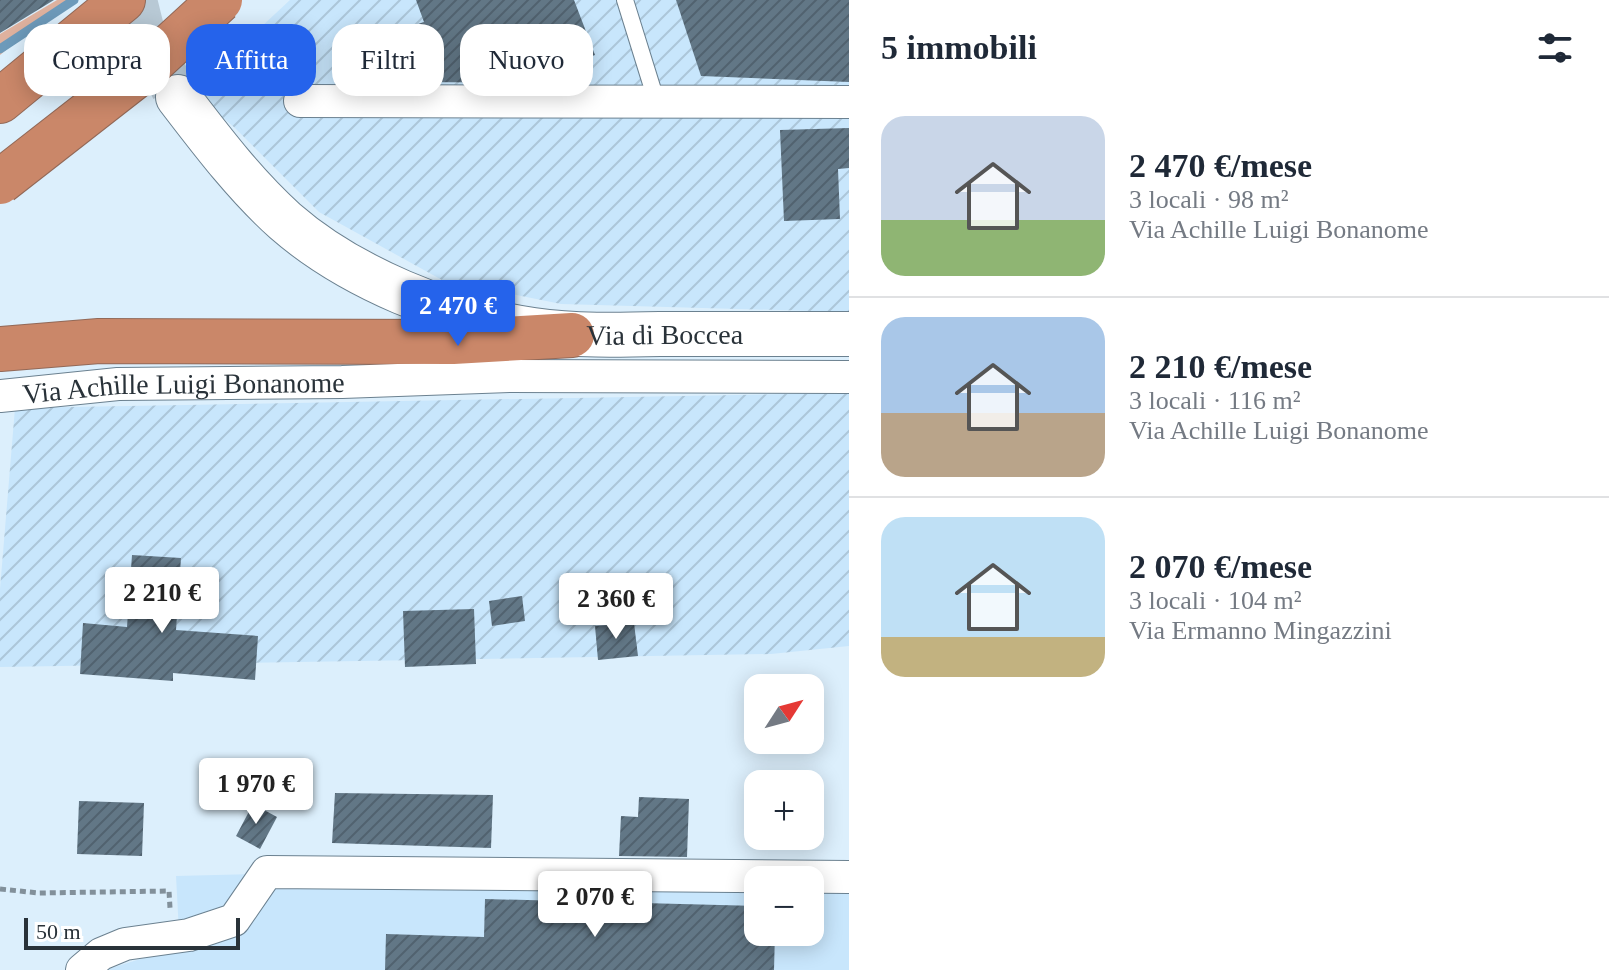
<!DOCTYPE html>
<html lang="it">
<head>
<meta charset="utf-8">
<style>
  :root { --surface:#fff; --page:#f6f6f7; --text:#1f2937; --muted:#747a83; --line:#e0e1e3; --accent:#2563eb }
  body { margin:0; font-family:Georgia,serif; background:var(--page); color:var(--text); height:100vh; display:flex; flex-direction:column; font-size:30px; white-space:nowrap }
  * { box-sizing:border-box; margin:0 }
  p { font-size:26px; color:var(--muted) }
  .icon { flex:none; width:44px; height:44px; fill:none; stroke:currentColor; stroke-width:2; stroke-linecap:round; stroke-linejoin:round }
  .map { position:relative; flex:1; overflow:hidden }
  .drawer { display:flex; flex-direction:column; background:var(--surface); width:760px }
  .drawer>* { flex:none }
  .banner { position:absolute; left:24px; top:24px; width:704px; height:72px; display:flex; gap:16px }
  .needle { width:52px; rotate:54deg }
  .controls { position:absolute; left:744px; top:674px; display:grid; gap:16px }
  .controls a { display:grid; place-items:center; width:80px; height:80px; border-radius:16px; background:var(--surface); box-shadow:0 4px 20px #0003; font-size:40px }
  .scale { position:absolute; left:24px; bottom:20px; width:216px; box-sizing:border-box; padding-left:8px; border:4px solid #293239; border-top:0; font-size:22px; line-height:28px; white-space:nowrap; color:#293239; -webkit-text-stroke:6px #fff; paint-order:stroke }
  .price { position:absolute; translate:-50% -68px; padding:0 18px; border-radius:8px; background:#fff; color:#222; font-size:26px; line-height:52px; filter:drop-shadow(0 2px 4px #0008) }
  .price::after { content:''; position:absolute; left:50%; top:48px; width:24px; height:18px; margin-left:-12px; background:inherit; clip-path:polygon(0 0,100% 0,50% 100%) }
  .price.active { background:var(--accent); color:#fff }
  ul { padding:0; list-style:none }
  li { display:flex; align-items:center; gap:24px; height:200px; padding:0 32px }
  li+li { border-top:2px solid var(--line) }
  li span { display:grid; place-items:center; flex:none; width:224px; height:160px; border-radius:24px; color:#555 }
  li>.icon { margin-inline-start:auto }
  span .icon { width:96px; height:96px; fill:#fffc; stroke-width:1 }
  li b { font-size:34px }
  h2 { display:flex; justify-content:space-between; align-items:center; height:96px; padding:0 32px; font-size:34px }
  .tag { padding:0 28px; border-radius:24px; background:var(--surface); box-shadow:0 4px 20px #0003; font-size:28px; line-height:72px }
  .tag.active { background:var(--accent); color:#fff }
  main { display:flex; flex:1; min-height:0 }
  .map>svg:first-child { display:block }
  .built { fill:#c8e6fc; fill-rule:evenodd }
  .industrial { fill:url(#industrial-furrows) }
  .grass { fill:#deb19e }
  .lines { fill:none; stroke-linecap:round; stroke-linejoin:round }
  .stream { stroke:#6d9aba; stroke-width:9 }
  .building { fill:url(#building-hatch) }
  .secondary-tunnel { stroke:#b8c9d5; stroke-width:44; stroke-dasharray:44 22; stroke-linecap:butt }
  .service-casing { stroke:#6b8190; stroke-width:18 }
  .minor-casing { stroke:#6b8190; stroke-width:34 }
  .secondary-casing { stroke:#6b8190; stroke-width:46 }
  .motorway-casing { stroke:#926958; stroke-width:46 }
  .path { stroke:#82909a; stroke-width:5; stroke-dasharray:6 4; stroke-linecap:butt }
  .service { stroke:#fff; stroke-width:16 }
  .minor { stroke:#fff; stroke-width:32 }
  .secondary { stroke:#fff; stroke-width:44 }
  .motorway { stroke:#ca8769; stroke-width:44 }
  .motorway-bridge-casing { stroke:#926958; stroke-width:46; stroke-linecap:butt }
  .motorway-bridge { stroke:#ca8769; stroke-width:44 }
  .labels { text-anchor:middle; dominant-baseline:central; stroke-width:8; stroke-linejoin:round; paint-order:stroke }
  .street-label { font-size:28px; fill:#293239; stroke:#fff }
</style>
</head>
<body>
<main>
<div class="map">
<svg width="849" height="970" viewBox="0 0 849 970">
  <defs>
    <pattern id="industrial-furrows" width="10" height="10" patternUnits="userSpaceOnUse" patternTransform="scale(2)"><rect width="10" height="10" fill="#c8e6fc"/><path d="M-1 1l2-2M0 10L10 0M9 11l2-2" fill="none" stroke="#acc6d9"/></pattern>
    <pattern id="building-hatch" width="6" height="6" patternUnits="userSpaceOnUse" patternTransform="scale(2)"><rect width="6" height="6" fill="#627786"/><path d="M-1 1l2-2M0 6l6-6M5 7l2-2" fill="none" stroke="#51626f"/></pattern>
  </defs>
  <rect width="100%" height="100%" fill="#dceffc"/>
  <path class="built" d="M849,860V970H105L166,951H180L176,876ZM758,880H810V932H758Z"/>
  <g class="industrial">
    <path d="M290,0H849V312L561,304L442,280L319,212L235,128L192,91Z"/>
    <path d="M849,393V646L771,654L0,667V589L15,408Z"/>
  </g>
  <path class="grass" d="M57,0H67L0,55V34Z"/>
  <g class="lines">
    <path class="stream" d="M0,49L74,0"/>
  </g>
  <g class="building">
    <path d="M0,0H54L0,33Z"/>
    <path d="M416,0H574L595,55L579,61L587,83L400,82V30L424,22Z"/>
    <path d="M676,0H849V82L701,76Z"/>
    <path d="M849,128V168L838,169L840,219L784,221L780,130Z"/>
    <path d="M132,555L181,558L176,630L258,636L255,680L173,673V681L80,674L83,623L127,627Z"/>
    <path d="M522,596L525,621L492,626L489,601Z"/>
    <path d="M474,609L476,664L405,667L403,611Z"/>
    <path d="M634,623L638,656L598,660L595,626Z"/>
    <path d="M335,793L493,795L491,848L332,843Z"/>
    <path d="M639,797L689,799L687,857L619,856L621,816L638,817Z"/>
    <path d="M79,801L144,803L142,856L77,854Z"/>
    <path d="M253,804L277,817L260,849L236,836Z"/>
    <path d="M485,899L758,906V932H775L774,970H385L386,934L484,937Z"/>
  </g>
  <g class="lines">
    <path class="secondary-tunnel" d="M135,0L142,28L173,89"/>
    <g class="service-casing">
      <path id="service" d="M625,0L657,103"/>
    </g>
    <g class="minor-casing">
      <g id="minor">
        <path d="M300,101L849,102"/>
        <path id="s1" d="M0,396L118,384L342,382L510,376L849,377"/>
        <path d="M82,970L101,954L125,944L189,935L234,920L267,872L849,877"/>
      </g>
    </g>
    <g class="secondary-casing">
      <g id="secondary">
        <path id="s2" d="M178,97C211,140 244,184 285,221C349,277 449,318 533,330C575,336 618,335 660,334C723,334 786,334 849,334"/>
      </g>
    </g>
    <g class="motorway-casing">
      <g id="motorway">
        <path d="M0,101L123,0"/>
        <path d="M0,349L99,341L453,342L572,335"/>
      </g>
    </g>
    <path class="path" d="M0,889L39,893L169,891L170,908"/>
    <use href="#service" class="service"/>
    <use href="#minor" class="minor"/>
    <use href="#secondary" class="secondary"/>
    <use href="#motorway" class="motorway"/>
    <g class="motorway-bridge-casing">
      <path id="motorway-bridge" d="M0,182L146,68L220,0"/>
    </g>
    <use href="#motorway-bridge" class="motorway-bridge"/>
  </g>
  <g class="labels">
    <g class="street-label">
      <text stroke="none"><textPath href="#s2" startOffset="570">Via di Boccea</textPath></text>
      <text stroke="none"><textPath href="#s1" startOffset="184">Via Achille Luigi Bonanome</textPath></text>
    </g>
  </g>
</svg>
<div class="controls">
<a><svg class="needle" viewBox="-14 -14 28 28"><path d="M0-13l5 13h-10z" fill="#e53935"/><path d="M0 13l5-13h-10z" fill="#747a83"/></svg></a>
<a>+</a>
<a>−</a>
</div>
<div class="scale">50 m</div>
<b class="price active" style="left:458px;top:348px">2 470 €</b>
<b class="price" style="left:162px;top:635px">2 210 €</b>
<b class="price" style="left:616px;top:641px">2 360 €</b>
<b class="price" style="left:256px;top:826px">1 970 €</b>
<b class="price" style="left:595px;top:939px">2 070 €</b>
<div class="banner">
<a class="tag">Compra</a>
<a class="tag active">Affitta</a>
<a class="tag">Filtri</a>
<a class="tag">Nuovo</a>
</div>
</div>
<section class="drawer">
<h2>5 immobili<svg class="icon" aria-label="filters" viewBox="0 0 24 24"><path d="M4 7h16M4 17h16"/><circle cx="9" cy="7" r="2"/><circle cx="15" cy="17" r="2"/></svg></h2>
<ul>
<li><span style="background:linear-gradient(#c9d6e8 65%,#8fb573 0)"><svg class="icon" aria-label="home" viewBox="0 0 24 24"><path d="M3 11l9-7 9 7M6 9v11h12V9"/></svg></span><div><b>2 470 €/mese</b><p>3 locali · 98 m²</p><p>Via Achille Luigi Bonanome</p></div></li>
<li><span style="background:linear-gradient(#a9c7e8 60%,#b9a48a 0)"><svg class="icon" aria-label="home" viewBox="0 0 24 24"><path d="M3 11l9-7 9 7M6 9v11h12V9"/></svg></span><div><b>2 210 €/mese</b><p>3 locali · 116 m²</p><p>Via Achille Luigi Bonanome</p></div></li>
<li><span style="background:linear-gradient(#bfe0f5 75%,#c2b280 0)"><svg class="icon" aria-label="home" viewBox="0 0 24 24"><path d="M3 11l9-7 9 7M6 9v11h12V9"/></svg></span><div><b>2 070 €/mese</b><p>3 locali · 104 m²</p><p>Via Ermanno Mingazzini</p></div></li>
</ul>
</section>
</main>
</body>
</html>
